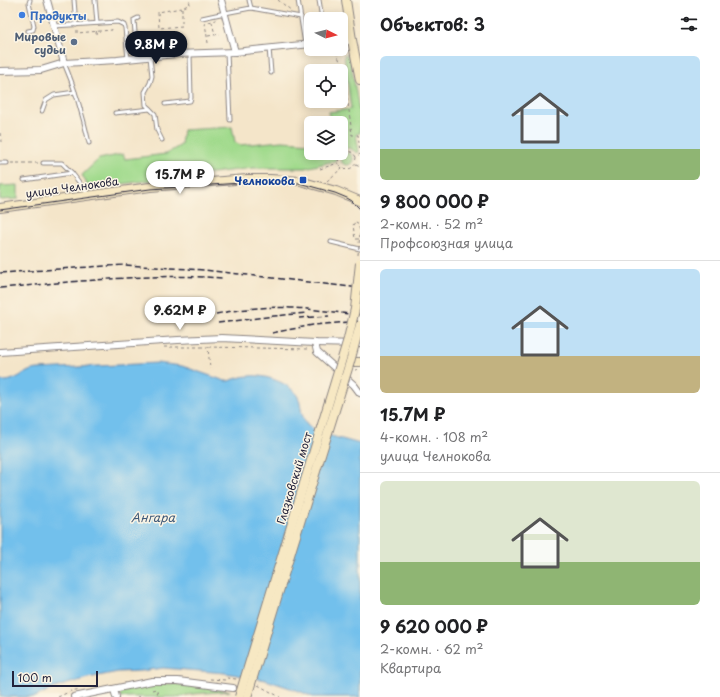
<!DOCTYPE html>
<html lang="ru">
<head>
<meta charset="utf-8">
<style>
  :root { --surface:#fff; --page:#f2f2f2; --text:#202124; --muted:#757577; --line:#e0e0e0; --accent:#111827 }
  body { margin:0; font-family:"Playpen Sans",sans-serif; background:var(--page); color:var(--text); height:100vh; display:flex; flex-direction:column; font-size:15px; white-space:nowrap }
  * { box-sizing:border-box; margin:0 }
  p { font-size:13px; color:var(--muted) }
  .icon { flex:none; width:22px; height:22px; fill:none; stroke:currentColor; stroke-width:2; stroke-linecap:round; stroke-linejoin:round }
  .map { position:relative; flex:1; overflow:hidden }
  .drawer { display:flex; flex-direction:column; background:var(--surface); width:360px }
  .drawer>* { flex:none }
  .needle { width:26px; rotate:96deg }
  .buttons { position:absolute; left:304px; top:12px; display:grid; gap:8px }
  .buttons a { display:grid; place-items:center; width:44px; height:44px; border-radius:6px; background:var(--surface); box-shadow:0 2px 10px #0003; font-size:20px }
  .scale { position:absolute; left:12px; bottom:10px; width:86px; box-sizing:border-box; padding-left:4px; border:2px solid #22223b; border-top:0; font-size:11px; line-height:14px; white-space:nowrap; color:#22223b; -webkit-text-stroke:3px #fcf5e5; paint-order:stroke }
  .price { position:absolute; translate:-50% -34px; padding:0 9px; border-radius:14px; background:#fff; color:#222; font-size:13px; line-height:26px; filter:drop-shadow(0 1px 2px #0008) }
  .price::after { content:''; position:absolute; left:50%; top:24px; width:12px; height:9px; margin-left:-6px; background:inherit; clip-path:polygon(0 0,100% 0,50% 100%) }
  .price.on { background:var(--accent); color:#fff }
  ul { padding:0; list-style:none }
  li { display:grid; align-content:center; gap:8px; height:212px; padding:0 20px }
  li+li { border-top:1px solid var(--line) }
  li span { display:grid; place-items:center; height:124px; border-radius:6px; color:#555 }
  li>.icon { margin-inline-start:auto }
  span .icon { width:72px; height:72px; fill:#fffc; stroke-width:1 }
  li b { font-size:17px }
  h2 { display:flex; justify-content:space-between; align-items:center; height:48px; padding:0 20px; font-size:17px }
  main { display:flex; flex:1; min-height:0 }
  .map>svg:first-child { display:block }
  .park { fill:#a0da8c; stroke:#617e64 }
  .water { fill:#72c0ec; stroke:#4a7194 }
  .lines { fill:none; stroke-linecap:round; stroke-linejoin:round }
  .lane-casing { stroke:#8b8482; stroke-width:5 }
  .street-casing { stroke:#8b8482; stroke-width:8 }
  .secondary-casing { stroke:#8b8482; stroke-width:10 }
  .path { stroke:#8b8482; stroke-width:1; stroke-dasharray:3 3; stroke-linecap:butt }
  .lane { stroke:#fff; stroke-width:3 }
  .street { stroke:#fff; stroke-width:6 }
  .secondary { stroke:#f7e8c3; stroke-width:8 }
  .tram { stroke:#22223b; stroke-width:1 }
  .rail { stroke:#22223b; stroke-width:1.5; stroke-dasharray:6 3; stroke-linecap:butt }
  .secondary-bridge-casing { stroke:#8b8482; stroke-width:10; stroke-linecap:butt }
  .path-bridge { stroke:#8b8482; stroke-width:1; stroke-dasharray:3 3; stroke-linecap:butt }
  .secondary-bridge { stroke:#f7e8c3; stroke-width:8 }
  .shop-dot { fill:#3f7fe0; stroke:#fcf5e5; stroke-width:1.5 }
  .service-dot { fill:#5c6f8a; stroke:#fcf5e5; stroke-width:1.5 }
  .transit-dot { fill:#1a4fb4; stroke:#fcf5e5; stroke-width:1.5 }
  .labels { text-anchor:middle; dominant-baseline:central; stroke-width:3; stroke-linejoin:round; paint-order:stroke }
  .shop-label { font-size:11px; font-weight:bold; fill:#366cbe; stroke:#fcf5e5; text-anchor:start }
  .service-label { font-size:11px; font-weight:bold; fill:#4e5e75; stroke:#fcf5e5; text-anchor:end }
  .transit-label { font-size:11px; font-weight:bold; fill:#164399; stroke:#fcf5e5; text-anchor:end }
  .street-label { font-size:11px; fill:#22223b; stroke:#fcf5e5 }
  .water-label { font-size:12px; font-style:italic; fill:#3e5979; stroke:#fcf5e5 }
</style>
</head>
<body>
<main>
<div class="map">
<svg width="360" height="697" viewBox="0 0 360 697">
  <rect width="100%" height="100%" fill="#fcf5e5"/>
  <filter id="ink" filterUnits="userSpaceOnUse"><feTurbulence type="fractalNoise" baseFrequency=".025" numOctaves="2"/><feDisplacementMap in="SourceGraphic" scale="8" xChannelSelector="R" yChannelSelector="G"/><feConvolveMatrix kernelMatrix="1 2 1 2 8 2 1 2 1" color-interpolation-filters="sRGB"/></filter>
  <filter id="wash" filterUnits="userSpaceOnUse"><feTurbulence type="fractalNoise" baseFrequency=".012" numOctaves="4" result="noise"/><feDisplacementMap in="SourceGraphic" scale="16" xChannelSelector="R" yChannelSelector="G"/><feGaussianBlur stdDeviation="0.9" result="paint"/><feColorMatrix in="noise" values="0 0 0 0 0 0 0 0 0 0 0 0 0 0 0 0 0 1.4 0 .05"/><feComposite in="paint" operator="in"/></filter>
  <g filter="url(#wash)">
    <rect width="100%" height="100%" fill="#f4e5c9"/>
    <g class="park">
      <path d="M344,54L350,57L360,117V133L356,134L359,152L357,153L350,148L341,149V123H328L329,121V112L351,109Z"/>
      <path d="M232,127L235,142L240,145L282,141L311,143V153H338L335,161L305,168H253L89,188L82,175L99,159L123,154L125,159L166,154L181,145L183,130Z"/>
      <circle cx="347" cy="159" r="6"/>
      <path d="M18,185V199L0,200V186Z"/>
      <path d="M155,683L176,684L230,691L193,694L176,697H121L119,691Z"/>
    </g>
    <path class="water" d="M157,363L182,366L225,381H228C235,379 242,376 249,376C264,374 291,383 298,397C302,406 300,417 308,425C317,434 347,440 360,444V697H313L299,691L266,680L225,673L163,668L141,671L118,672L88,678L60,686L47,691L35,697H0V381C13,382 18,376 29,371C32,370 36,369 39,369Z"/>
  </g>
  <g filter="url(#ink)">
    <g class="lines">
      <g class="lane-casing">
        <g id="lane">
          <path d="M74,0L76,25"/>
          <path d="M95,0L97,23"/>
          <path d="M298,0L305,44"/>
          <path d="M319,0L322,19"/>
          <path d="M251,8L301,17"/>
          <path d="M202,18L225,13L251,8L249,0"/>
          <path d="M54,26L118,22L124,25L125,28L128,59"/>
          <path d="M28,31L33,30L34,26L29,3L30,0"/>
          <path d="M269,48L271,73"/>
          <path d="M227,52L230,120"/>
          <path d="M150,57L152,76L150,83L145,92L146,105L155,114L157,130L162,140"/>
          <path d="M137,58L134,20L138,18"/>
          <path d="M64,63C75,88 83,116 89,143"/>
          <path d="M165,104L190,101L191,98L190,54"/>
          <path d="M42,111L46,100L54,95L75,92"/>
          <path d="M115,113L150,109"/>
          <path d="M0,163H7"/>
          <path d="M43,163H62L72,173"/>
          <path d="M24,180L72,173L88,194"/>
          <path d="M331,242L360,249"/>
        </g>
      </g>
      <g class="street-casing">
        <g id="street">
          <path d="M47,0L64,63"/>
          <path d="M221,0L235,52"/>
          <path d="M341,42L352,40"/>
          <path d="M0,71L41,70L64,63L117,60L176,54L235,52L311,44"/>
          <path d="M315,343L317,352L354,385L360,393"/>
          <path d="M0,352L178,340L222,338L315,343L360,344"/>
          <path d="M114,689L116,697"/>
          <path d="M74,697L152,681H178L233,688"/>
        </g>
      </g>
      <g class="secondary-casing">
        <g id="secondary">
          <path d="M346,0L352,40L360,80"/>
          <path d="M0,208L150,187L247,179H270L300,181L336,191L360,201"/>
          <path d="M350,362H360"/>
        </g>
      </g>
      <g class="path">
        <path d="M278,0L292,11"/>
        <path d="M182,8V26L159,28L158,12L182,8L190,4L189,0"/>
        <path d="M212,22L215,35"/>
        <path d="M77,30V33L112,30L111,27"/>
        <path d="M96,34L97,28"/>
        <path d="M208,36L220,34"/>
        <path d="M208,43L205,23L216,20"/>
        <path d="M336,52L344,70L352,135H358L360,151"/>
        <path d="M0,133L1,142"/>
        <path d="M356,157C351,149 346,150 339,154L338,163C342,169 351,172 355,164C355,163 356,158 356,157L360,154"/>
        <path d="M11,163H38"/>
        <path d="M356,164L360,166"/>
        <path d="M320,169L338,163"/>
        <path d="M327,181L342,168"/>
        <path d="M360,230L356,221L353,225L355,239H360"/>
        <path d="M164,347H208L210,369"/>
        <path d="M208,347L307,349"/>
        <path d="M210,679L225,680L227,678L236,679L235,682"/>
        <path d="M258,685L280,697"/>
        <path d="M152,690L156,689L159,697"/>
        <path d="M58,697L71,691L80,689"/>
        <path d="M137,697L143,696"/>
        <path d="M153,697H156"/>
      </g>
      <use href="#lane" class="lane"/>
      <use href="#street" class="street"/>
      <use href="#secondary" class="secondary"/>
      <g class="tram">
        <path d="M0,210L150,189L271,181L299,183L335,193L347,198L352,201L360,209"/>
        <path d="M241,697L287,544L351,338L356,317L360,287"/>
      </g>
      <g class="rail">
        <path d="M0,273L89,267L125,265L204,270L360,288"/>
        <path d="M0,288C73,282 150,273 223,278"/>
        <path d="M216,314C241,309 267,306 293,308C315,309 338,313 360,315"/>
        <path d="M299,318L329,316"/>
        <path d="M218,323L274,316L306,313"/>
        <path d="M272,333L313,325L360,321"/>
      </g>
      <g class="secondary-bridge-casing">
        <g id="secondary-bridge">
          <path d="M239,697L348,339L355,309L360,263"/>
          <path d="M247,697L293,545L350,362L360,325"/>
        </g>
      </g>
      <g class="path-bridge">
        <path d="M358,255L360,234"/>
        <path d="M355,370L360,369"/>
      </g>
      <use href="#secondary-bridge" class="secondary-bridge"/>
    </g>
  </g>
  <circle class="shop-dot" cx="22" cy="15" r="4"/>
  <circle class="service-dot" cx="74" cy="42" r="4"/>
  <rect class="transit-dot" x="299" y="176" width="8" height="8" rx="2"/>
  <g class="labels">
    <g class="shop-label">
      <text x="30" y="15">Продукты</text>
    </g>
    <g class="service-label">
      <text x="66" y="36">Мировые<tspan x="66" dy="13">судьи</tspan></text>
    </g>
    <g class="transit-label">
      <text x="295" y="180">Челнокова</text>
    </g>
    <g class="street-label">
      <text transform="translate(72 187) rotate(-8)">улица Челнокова</text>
      <text transform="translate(294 478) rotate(-73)">Глазковский мост</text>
    </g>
    <g class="water-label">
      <text x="153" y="517">Ангара</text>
    </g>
  </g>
</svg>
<div class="buttons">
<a><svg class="needle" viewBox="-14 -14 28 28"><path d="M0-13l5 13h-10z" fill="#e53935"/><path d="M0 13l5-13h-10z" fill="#757577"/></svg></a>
<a><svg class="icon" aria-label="locate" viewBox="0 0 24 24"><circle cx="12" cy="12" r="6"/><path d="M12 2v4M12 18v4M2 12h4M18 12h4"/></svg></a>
<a><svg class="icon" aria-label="layers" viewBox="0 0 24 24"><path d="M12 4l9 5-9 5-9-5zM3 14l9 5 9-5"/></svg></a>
</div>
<div class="scale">100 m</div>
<b class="price on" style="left:156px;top:65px">9.8M ₽</b>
<b class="price" style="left:180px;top:195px">15.7M ₽</b>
<b class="price" style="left:180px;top:331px">9.62M ₽</b>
</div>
<section class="drawer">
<h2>Объектов: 3<svg class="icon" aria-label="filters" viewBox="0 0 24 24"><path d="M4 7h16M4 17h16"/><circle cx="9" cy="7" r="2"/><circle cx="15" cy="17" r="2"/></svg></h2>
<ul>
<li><span style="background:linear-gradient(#bfe0f5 75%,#8fb573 0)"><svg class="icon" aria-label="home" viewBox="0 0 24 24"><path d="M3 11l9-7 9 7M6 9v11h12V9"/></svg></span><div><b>9 800 000 ₽</b><p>2-комн. · 52 m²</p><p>Профсоюзная улица</p></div></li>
<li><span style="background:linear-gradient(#bfe0f5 70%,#c2b280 0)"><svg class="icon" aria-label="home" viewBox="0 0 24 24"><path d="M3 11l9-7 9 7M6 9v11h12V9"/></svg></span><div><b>15.7M ₽</b><p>4-комн. · 108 m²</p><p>улица Челнокова</p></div></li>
<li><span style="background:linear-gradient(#dfe7d0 65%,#8fb573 0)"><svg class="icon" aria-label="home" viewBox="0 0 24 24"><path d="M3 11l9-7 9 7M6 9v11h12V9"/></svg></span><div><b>9 620 000 ₽</b><p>2-комн. · 62 m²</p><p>Квартира</p></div></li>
</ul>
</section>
</main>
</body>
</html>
